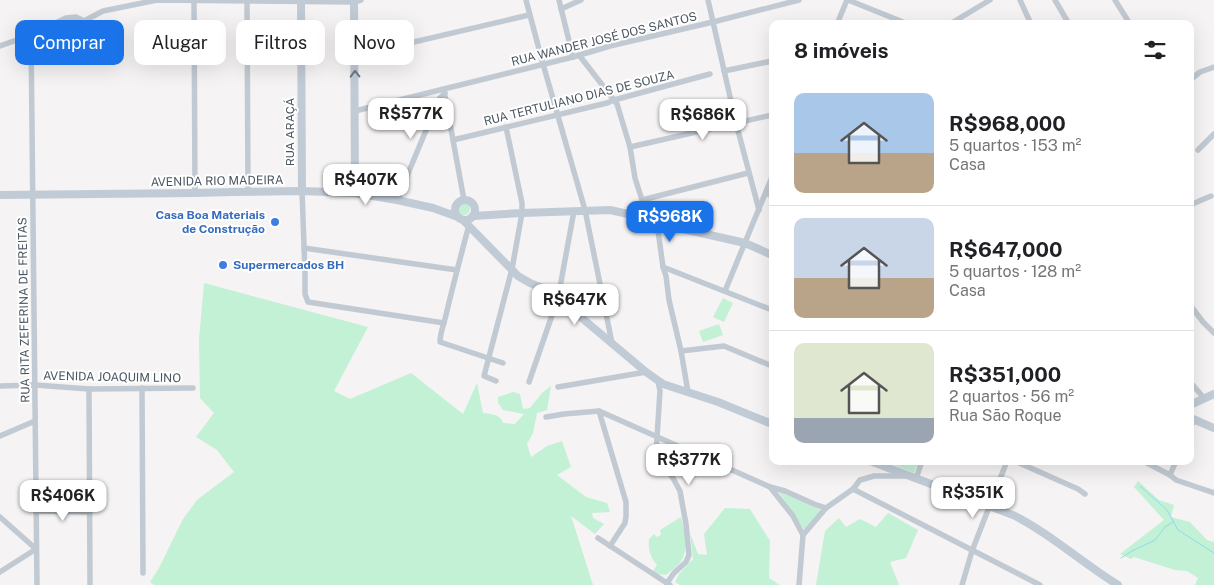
<!DOCTYPE html>
<html lang="pt">
<head>
<meta charset="utf-8">
<style>
  :root { --surface:#fff; --page:#f6f6f6; --text:#202124; --muted:#757577; --line:#e0e0e0; --accent:#1a73e8 }
  body { margin:0; font-family:"Public Sans",sans-serif; background:var(--page); color:var(--text); height:100vh; display:flex; flex-direction:column; font-size:19px; white-space:nowrap }
  * { box-sizing:border-box; margin:0 }
  p { font-size:16px; color:var(--muted) }
  .icon { flex:none; width:28px; height:28px; fill:none; stroke:currentColor; stroke-width:2; stroke-linecap:round; stroke-linejoin:round }
  .map { position:relative; flex:1; overflow:hidden }
  .panel { position:absolute; left:769px; top:20px; width:425px; height:445px; display:flex; flex-direction:column; background:var(--surface); border-radius:10px; box-shadow:0 5px 20px #0002 }
  .panel>* { flex:none }
  .guide { position:absolute; left:15px; top:20px; width:475px; height:45px; display:flex; gap:10px }
  .price { position:absolute; translate:-50% -42px; padding:0 11px; border-radius:10px; background:#fff; color:#222; font-size:16px; line-height:32px; filter:drop-shadow(0 1px 2px #0008) }
  .price::after { content:''; position:absolute; left:50%; top:30px; width:15px; height:11px; margin-left:-8px; background:inherit; clip-path:polygon(0 0,100% 0,50% 100%) }
  .price.current { background:var(--accent); color:#fff }
  ul { padding:0; list-style:none }
  li { display:flex; align-items:center; gap:15px; height:125px; padding:0 25px }
  li+li { border-top:1px solid var(--line) }
  li span { display:grid; place-items:center; flex:none; width:140px; height:100px; border-radius:10px; color:#555 }
  li>.icon { margin-inline-start:auto }
  span .icon { width:60px; height:60px; fill:#fffc; stroke-width:1 }
  li b { font-size:21px }
  h2 { display:flex; justify-content:space-between; align-items:center; height:60px; padding:0 25px; font-size:21px }
  .pill { padding:0 18px; border-radius:10px; background:var(--surface); box-shadow:0 5px 20px #0002; font-size:18px; line-height:45px }
  .pill.current { background:var(--accent); color:#fff }
  .map>svg:first-child { display:block }
  .green { fill:#c3f1d5 }
  .lines { fill:none; stroke-linecap:round; stroke-linejoin:round }
  .stream { stroke:#90daee; stroke-width:1 }
  .street { stroke:#c1cad2; stroke-width:5.5 }
  .secondary { stroke:#c1cbd6; stroke-width:8 }
  .oneway { stroke:#6e7984 }
  .shop-dot { fill:#3f7fe0; stroke:#fff; stroke-width:2 }
  .labels { text-anchor:middle; dominant-baseline:central; stroke-width:4; stroke-linejoin:round; paint-order:stroke }
  .street-label { font-size:12px; fill:#4a5661; stroke:#fff }
  .shop-label { font-size:12px; font-weight:bold; fill:#366cbe; stroke:#fff; text-anchor:end }
</style>
</head>
<body>
<div class="map">
<svg width="1214" height="585" viewBox="0 0 1214 585">
  <rect width="100%" height="100%" fill="#f5f3f3"/>
  <g class="green">
    <circle cx="464" cy="209" r="6"/>
    <path d="M204,283L368,327L334,391L350,399L411,373L463,414L477,383L483,413C492,414 500,414 503,423L515,424L524,414L503,410L498,403V397L513,392L520,394L523,409L530,408L542,393L551,386L547,410L537,413L533,433L527,444L531,457L547,446L562,441L571,467L557,475L586,497L607,503L610,512L592,513L593,518L604,524L595,534L571,516L593,585H154L150,582L159,568L183,519L197,500L234,472L217,450L196,437L214,413L200,398L199,339Z"/>
    <path d="M723,298L733,303L724,322L713,317Z"/>
    <path d="M719,324L723,335L703,342L699,331Z"/>
    <path d="M884,461H919L914,473Z"/>
    <path d="M1138,481L1159,500L1174,505L1171,517L1190,522L1207,540L1214,542V585H1195L1198,578L1187,571L1175,570L1134,557L1131,559L1120,554L1164,520L1134,487Z"/>
    <path d="M778,491L824,511L806,532Z"/>
    <path d="M725,508L750,509L770,541L769,578L780,585H680L675,582L679,574L693,559L690,533L698,554L707,555L704,534Z"/>
    <path d="M888,513L918,530L906,558L890,562L899,585H816L825,531L839,518L846,527L860,519L876,527Z"/>
    <path d="M681,517C684,530 690,548 681,561C678,566 671,571 666,575L657,574L653,571L657,565C650,557 648,549 649,539L654,534L657,537L661,535L660,530Z"/>
  </g>
  <g class="lines">
    <g class="stream">
      <path d="M1140,486L1167,510L1178,530L1214,553"/>
      <path d="M1121,558L1132,551L1155,540L1165,527L1173,522"/>
    </g>
    <g class="street">
      <path d="M194,0L195,193"/>
      <path d="M247,0L248,191"/>
      <path d="M526,0L543,64L585,210L612,343"/>
      <path d="M559,0L573,57"/>
      <path d="M708,0L736,123L759,210"/>
      <path d="M848,0L908,24"/>
      <path d="M1020,0L1031,24"/>
      <path d="M1055,0L1069,24"/>
      <path d="M1115,0L1130,24"/>
      <path d="M561,9L581,0"/>
      <path d="M837,24L847,0"/>
      <path d="M950,24L990,0"/>
      <path d="M31,35L37,585"/>
      <path d="M0,46L31,35L66,18L76,17L84,21L103,11L157,0L354,2L361,0"/>
      <path d="M579,55L617,104L630,147L635,178L642,200L652,221"/>
      <path d="M354,56L529,15"/>
      <path d="M724,71L772,61"/>
      <path d="M1190,80L1200,72L1214,67"/>
      <path d="M444,91L464,200"/>
      <path d="M355,111L573,57L610,46L713,22L799,0"/>
      <path d="M453,140L607,103L614,100L710,74"/>
      <path d="M630,147L772,115"/>
      <path d="M1198,150L1214,134"/>
      <path d="M302,191L305,273V294L308,302L444,323"/>
      <path d="M766,193L772,196"/>
      <path d="M397,200L439,99L445,93"/>
      <path d="M642,200L748,173"/>
      <path d="M1190,205L1211,196"/>
      <path d="M657,223L663,267L666,276L669,300L681,351L688,392"/>
      <path d="M469,225C461,255 453,285 446,315C444,324 440,333 440,342L503,363"/>
      <path d="M304,248L457,270"/>
      <path d="M663,267L772,310"/>
      <path d="M725,291L772,177"/>
      <path d="M1190,305L1203,322L1214,333"/>
      <path d="M681,351L724,346L772,366"/>
      <path d="M496,381L484,376L512,269L522,213V203L506,127"/>
      <path d="M658,381L660,391L656,453L663,465L673,478L680,491L686,524L689,555L686,562L674,573L667,583"/>
      <path d="M529,382L558,298L574,211"/>
      <path d="M1190,382L1204,398"/>
      <path d="M0,386L35,385L89,389L193,388"/>
      <path d="M558,387L646,372"/>
      <path d="M142,388L143,573"/>
      <path d="M89,389L90,585"/>
      <path d="M599,411L626,502V516L625,523L610,546"/>
      <path d="M546,417L564,414L599,411L770,487L785,491L814,504L826,508"/>
      <path d="M1190,429L1194,420"/>
      <path d="M0,436L35,421"/>
      <path d="M1015,461L1078,489L1085,494"/>
      <path d="M1143,461L1170,475L1176,480L1214,493"/>
      <path d="M1170,475L1176,461"/>
      <path d="M916,479L922,461"/>
      <path d="M770,487L793,516L803,535"/>
      <path d="M853,489L1040,585"/>
      <path d="M36,511L90,512"/>
      <path d="M0,517L36,549L0,572"/>
      <path d="M598,538L670,585"/>
      <path d="M799,585L803,535L826,508L853,489L860,480L874,476H907"/>
      <path d="M962,585L972,551L1007,461"/>
    </g>
    <g class="secondary">
      <path d="M301,0L302,191"/>
      <path d="M354,0L355,193"/>
      <path d="M0,195L195,193L232,192L302,191L355,193L397,200L433,208L458,217"/>
      <circle cx="465" cy="210" r="10"/>
      <path d="M473,216L522,213L610,210L628,214L657,223L745,243L772,255"/>
      <path d="M463,220L518,276L530,283L543,288L558,298L646,372L663,384L718,402L772,424"/>
      <path d="M1190,405L1214,394"/>
      <path d="M1190,419H1193L1214,428"/>
      <path d="M870,461L1013,515C1051,534 1082,563 1118,585"/>
    </g>
  </g>
  <defs><path id="oneway-chevron" d="M-2-3.5L2.5 0L-2 3.5" fill="none" stroke-width="1.6" stroke-linecap="round" stroke-linejoin="round" transform="scale(1.25)"/></defs>
  <use class="oneway" href="#oneway-chevron" transform="translate(355 74) rotate(-91)"/>
  <g class="shop-dot">
    <circle cx="275" cy="222" r="5"/>
    <circle cx="223" cy="265" r="5"/>
  </g>
  <g class="labels">
    <g class="street-label">
      <text transform="translate(604 39) rotate(-14)">RUA WANDER JOSÉ DOS SANTOS</text>
      <text transform="translate(579 98) rotate(-14)">RUA TERTULIANO DIAS DE SOUZA</text>
      <text transform="translate(290 132) rotate(-90)">RUA ARAÇÁ</text>
      <text transform="translate(217 181) rotate(-1)">AVENIDA RIO MADEIRA</text>
      <text transform="translate(24 310) rotate(-91)">RUA RITA ZEFERINA DE FREITAS</text>
      <text transform="translate(112 377) rotate(1)">AVENIDA JOAQUIM LINO</text>
    </g>
    <g class="shop-label">
      <text x="265" y="215">Casa Boa Materiais<tspan x="265" dy="14">de Construção</tspan></text>
      <text x="233" y="265" text-anchor="start">Supermercados BH</text>
    </g>
  </g>
</svg>
<b class="price" style="left:411px;top:140px">R$577K</b>
<b class="price" style="left:703px;top:141px">R$686K</b>
<b class="price" style="left:366px;top:206px">R$407K</b>
<b class="price current" style="left:670px;top:243px">R$968K</b>
<b class="price" style="left:575px;top:326px">R$647K</b>
<b class="price" style="left:689px;top:486px">R$377K</b>
<b class="price" style="left:973px;top:519px">R$351K</b>
<b class="price" style="left:63px;top:522px">R$406K</b>
<div class="guide">
<a class="pill current">Comprar</a>
<a class="pill">Alugar</a>
<a class="pill">Filtros</a>
<a class="pill">Novo</a>
</div>
<section class="panel">
<h2>8 imóveis<svg class="icon" aria-label="filters" viewBox="0 0 24 24"><path d="M4 7h16M4 17h16"/><circle cx="9" cy="7" r="2"/><circle cx="15" cy="17" r="2"/></svg></h2>
<ul>
<li><span style="background:linear-gradient(#a9c7e8 60%,#b9a48a 0)"><svg class="icon" aria-label="home" viewBox="0 0 24 24"><path d="M3 11l9-7 9 7M6 9v11h12V9"/></svg></span><div><b>R$968,000</b><p>5 quartos · 153 m²</p><p>Casa</p></div></li>
<li><span style="background:linear-gradient(#c9d6e8 60%,#b9a48a 0)"><svg class="icon" aria-label="home" viewBox="0 0 24 24"><path d="M3 11l9-7 9 7M6 9v11h12V9"/></svg></span><div><b>R$647,000</b><p>5 quartos · 128 m²</p><p>Casa</p></div></li>
<li><span style="background:linear-gradient(#dfe7d0 75%,#9aa5b1 0)"><svg class="icon" aria-label="home" viewBox="0 0 24 24"><path d="M3 11l9-7 9 7M6 9v11h12V9"/></svg></span><div><b>R$351,000</b><p>2 quartos · 56 m²</p><p>Rua São Roque</p></div></li>
</ul>
</section>
</div>
</body>
</html>
